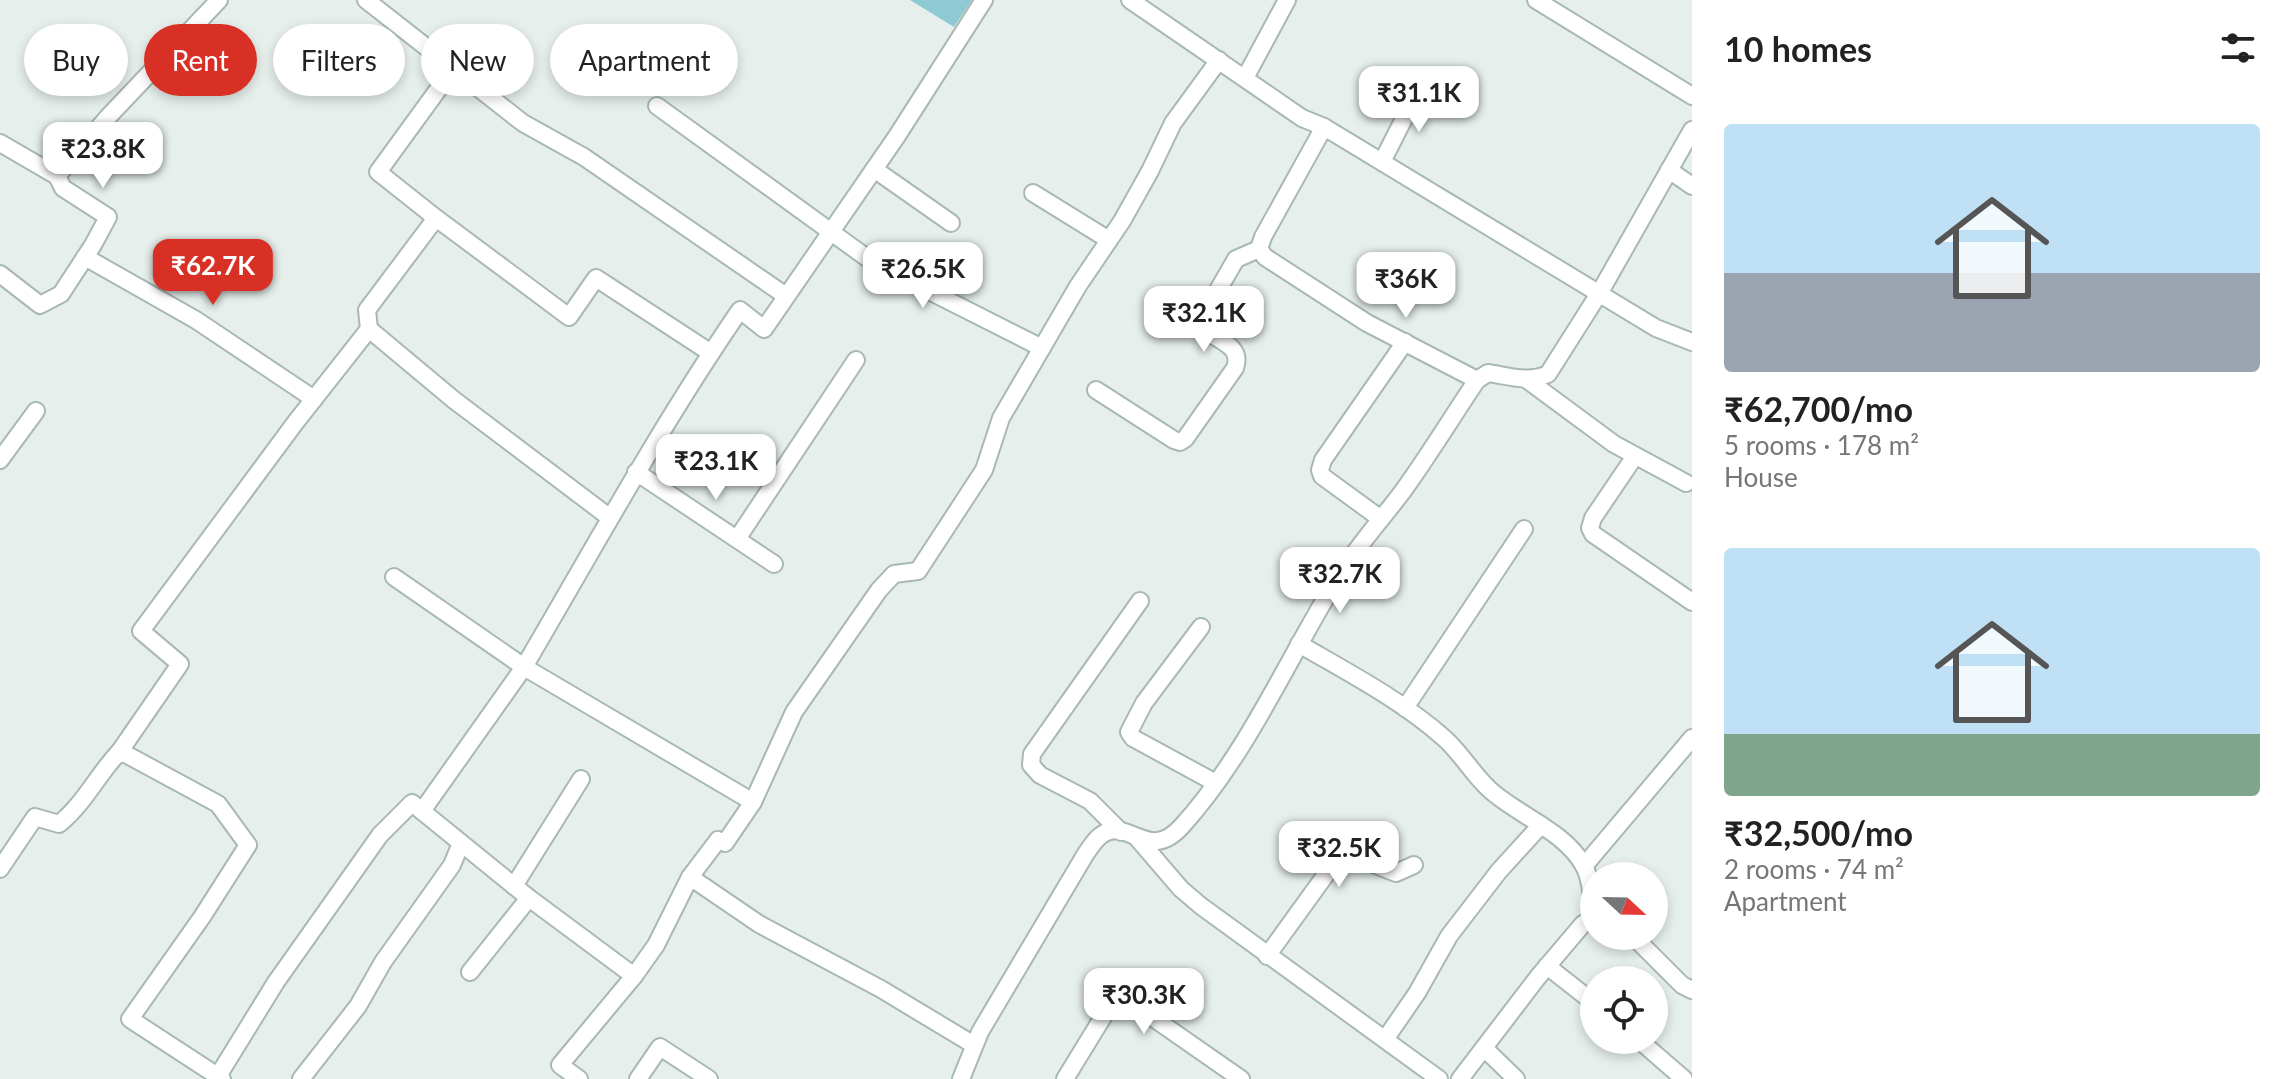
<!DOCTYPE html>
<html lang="en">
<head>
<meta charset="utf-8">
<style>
  :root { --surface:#fff; --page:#f6f6f6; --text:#222; --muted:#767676; --accent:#d93025 }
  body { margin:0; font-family:Lato,sans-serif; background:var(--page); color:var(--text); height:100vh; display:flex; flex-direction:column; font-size:30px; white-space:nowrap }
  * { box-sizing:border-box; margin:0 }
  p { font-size:26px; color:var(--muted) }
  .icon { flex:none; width:44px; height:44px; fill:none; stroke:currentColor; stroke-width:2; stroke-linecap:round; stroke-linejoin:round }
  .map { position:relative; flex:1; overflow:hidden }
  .panel { display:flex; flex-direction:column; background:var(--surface); width:600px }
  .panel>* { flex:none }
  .top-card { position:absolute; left:24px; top:24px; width:760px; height:72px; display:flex; gap:16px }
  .needle { width:52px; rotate:112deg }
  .buttons { position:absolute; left:1580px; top:862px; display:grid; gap:16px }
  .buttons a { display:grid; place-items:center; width:88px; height:88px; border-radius:50%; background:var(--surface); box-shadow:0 4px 12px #0003; font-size:40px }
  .price { position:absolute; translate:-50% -68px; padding:0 18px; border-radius:16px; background:#fff; color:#222; font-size:26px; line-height:52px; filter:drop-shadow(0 2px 4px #0008) }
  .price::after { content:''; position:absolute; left:50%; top:48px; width:24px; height:18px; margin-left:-12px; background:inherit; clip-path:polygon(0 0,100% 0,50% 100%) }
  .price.selected { background:var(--accent); color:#fff }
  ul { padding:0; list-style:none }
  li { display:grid; align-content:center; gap:16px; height:424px; padding:0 32px }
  li span { display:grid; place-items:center; height:248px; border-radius:8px; color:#555 }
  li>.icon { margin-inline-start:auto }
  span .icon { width:144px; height:144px; fill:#fffc; stroke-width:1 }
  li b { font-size:34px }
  h2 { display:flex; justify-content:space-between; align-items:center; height:96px; padding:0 32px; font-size:34px }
  .pill { padding:0 28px; border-radius:36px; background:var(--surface); box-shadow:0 4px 12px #0003; font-size:28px; line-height:72px }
  .pill.selected { background:var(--accent); color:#fff }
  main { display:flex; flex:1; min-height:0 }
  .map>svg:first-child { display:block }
  .water { fill:#8ec9d4 }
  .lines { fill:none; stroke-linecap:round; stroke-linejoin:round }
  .minor-casing { stroke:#a8b8b2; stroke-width:20 }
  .minor { stroke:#fff; stroke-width:16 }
</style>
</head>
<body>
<main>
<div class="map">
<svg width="1692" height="1079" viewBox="0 0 1692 1079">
  <rect width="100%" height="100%" fill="#e6efeb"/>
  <path class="water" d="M910,0H972L954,27Z"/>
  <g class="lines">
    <g class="minor-casing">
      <g id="minor">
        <path d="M366,0L523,123L584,157L786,296"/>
        <path d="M1130,0L1302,118L1324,127L1656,328L1692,342"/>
        <path d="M1536,0L1692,96"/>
        <path d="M1245,78L1287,0"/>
        <path d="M657,106L874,263L1042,348"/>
        <path d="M1324,127L1263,237L1259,249L1265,257L1367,323L1477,380"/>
        <path d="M0,143L57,176"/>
        <path d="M1382,162L1420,87"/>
        <path d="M874,169L951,223"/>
        <path d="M1669,170L1692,186"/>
        <path d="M1033,193L1109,240"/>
        <path d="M436,218L569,317L596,278L711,353"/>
        <path d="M85,257L196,320L314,399"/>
        <path d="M0,274L40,305L61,294L93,245L108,217L63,188L57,176L108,117L219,0"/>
        <path d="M369,329L367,310L436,218L378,172L453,69"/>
        <path d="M1526,379L1614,444L1686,483"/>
        <path d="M1096,390L1174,440L1180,442L1185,439L1235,368C1243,345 1218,342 1203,328L1201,323L1203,316L1236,259L1259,249"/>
        <path d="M1635,456L1593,518L1590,528L1593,534L1692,602"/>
        <path d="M0,460L36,411"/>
        <path d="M636,472L774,564"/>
        <path d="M1381,519L1322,476L1320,470L1323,460L1405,342"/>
        <path d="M737,539L856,360"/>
        <path d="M394,577L524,667L422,811"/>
        <path d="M1201,627L1144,703L1129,732L1133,738L1214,782"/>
        <path d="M1299,644C1349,673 1401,700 1444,738C1461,753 1472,773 1489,789C1518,816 1564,830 1584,866C1591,878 1591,895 1594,908"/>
        <path d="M1405,708L1524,529"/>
        <path d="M120,751L180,664L141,631L295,423L369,329L454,400L609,517"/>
        <path d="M753,802L524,667C595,546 661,425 740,310L764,329L897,136L984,0"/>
        <path d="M1121,832L1090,801L1040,775L1031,765L1032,754L1140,601"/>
        <path d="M1138,839L1181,889L1201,906L1439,1079"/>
        <path d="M1584,866L1692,738"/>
        <path d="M0,869L35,817L59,824C84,804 98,774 120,751L218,804L248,845L202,917L130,1019L222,1079"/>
        <path d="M690,877L718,840L725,843L753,802L794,712L879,590L894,574L918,571L984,470L1001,418L1078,286L1122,221L1150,171L1173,123L1219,60"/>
        <path d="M514,886L581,779"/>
        <path d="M1633,936L1682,985L1692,990"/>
        <path d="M1267,956L1340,855L1345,853L1396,873L1414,865"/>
        <path d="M1547,966L1594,1003"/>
        <path d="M470,972L529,898"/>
        <path d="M1386,1038L1417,993L1449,936L1499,871L1541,825"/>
        <path d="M1639,1040L1684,1079"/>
        <path d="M1484,1048L1516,1079"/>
        <path d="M218,1076L276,982L380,835L412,803L529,898L634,976"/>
        <path d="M301,1079L358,1006L383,962L452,865L461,843"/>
        <path d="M579,1079L560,1065L634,976L656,945L690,877L759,924L881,989L974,1045"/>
        <path d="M638,1079L660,1047L709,1079"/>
        <path d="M961,1079L980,1032L1085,855C1089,849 1094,841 1100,836C1128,814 1147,865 1182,826C1248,753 1289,656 1340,574C1359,544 1382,519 1403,491C1429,455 1452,417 1477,380L1488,373C1509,376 1528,383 1548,374L1600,292L1692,130"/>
        <path d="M1065,1079L1106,1012L1121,1001L1139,1008L1241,1079"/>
        <path d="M1460,1079L1538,977L1583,924L1594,918"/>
      </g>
    </g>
    <use href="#minor" class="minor"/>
  </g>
</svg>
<div class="buttons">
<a><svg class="needle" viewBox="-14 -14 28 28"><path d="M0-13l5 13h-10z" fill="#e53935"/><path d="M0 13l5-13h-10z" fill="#767676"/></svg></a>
<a><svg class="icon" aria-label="locate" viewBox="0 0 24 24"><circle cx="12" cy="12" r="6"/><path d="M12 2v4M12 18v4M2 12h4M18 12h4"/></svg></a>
</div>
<b class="price" style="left:1419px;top:134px">₹31.1K</b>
<b class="price" style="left:103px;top:190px">₹23.8K</b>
<b class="price selected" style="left:213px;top:307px">₹62.7K</b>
<b class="price" style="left:923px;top:310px">₹26.5K</b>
<b class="price" style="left:1406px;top:320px">₹36K</b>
<b class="price" style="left:1204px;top:354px">₹32.1K</b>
<b class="price" style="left:716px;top:502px">₹23.1K</b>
<b class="price" style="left:1340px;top:615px">₹32.7K</b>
<b class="price" style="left:1339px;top:889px">₹32.5K</b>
<b class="price" style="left:1144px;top:1036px">₹30.3K</b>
<div class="top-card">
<a class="pill">Buy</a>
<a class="pill selected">Rent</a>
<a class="pill">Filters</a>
<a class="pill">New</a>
<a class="pill">Apartment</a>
</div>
</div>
<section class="panel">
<h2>10 homes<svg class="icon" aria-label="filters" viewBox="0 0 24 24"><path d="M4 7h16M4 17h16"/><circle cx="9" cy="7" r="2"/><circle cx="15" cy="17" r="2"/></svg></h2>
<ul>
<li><span style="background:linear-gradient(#bfe0f5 60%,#9aa5b1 0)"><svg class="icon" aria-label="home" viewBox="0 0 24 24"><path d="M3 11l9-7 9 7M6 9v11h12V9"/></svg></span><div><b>₹62,700/mo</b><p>5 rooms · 178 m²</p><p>House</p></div></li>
<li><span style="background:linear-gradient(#bfe0f5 75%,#7fa58c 0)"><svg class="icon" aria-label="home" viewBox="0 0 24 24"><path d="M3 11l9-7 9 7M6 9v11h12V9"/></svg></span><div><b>₹32,500/mo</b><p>2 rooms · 74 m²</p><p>Apartment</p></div></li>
</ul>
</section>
</main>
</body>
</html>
